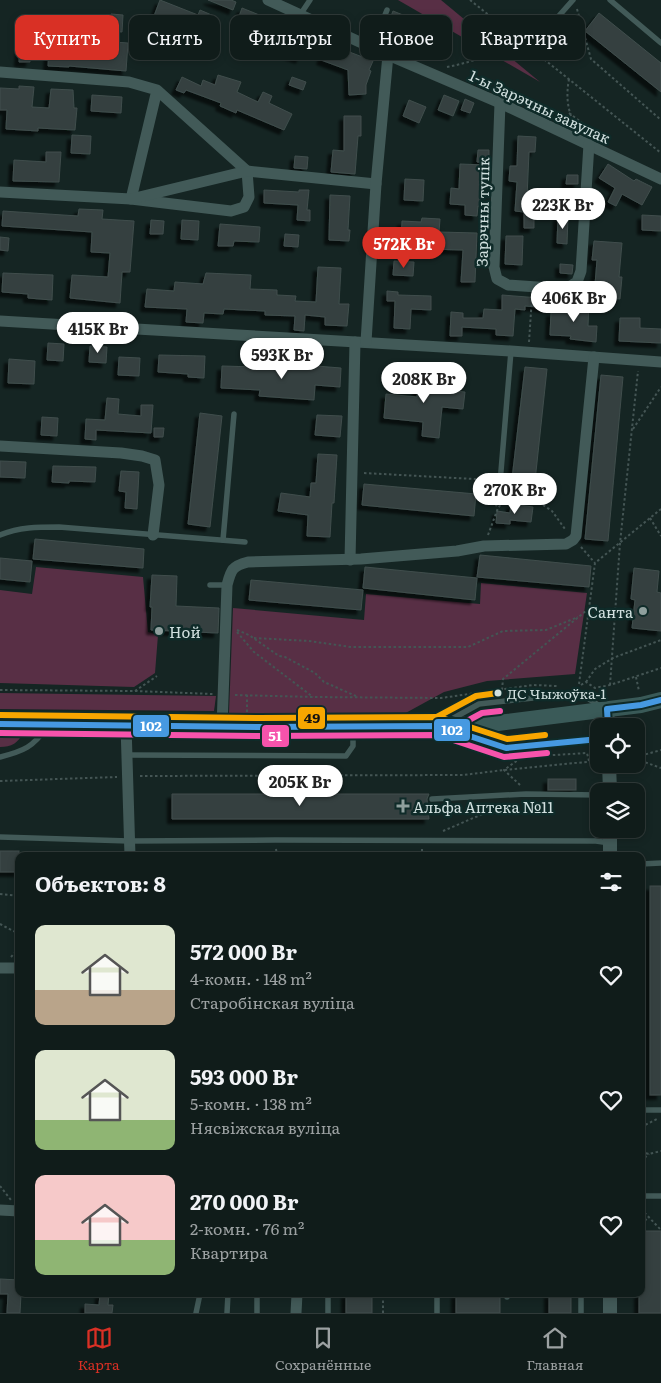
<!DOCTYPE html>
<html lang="ru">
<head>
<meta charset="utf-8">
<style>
  :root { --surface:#101c1a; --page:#1e2927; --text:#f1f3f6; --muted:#9ca1a2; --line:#303a39; --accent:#d93025 }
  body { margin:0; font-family:Literata,serif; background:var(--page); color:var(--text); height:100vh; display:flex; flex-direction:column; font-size:19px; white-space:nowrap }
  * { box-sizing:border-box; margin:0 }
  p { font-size:16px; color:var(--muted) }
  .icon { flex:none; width:28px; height:28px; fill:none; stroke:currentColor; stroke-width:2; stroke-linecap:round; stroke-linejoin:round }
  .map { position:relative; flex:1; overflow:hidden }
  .side { position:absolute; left:15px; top:852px; width:630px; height:445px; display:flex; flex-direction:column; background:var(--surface); border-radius:10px; box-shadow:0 2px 8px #0003,0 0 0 1px var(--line) }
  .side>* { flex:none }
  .top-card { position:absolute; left:15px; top:15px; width:631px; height:45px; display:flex; gap:10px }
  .controls { position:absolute; left:590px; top:718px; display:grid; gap:10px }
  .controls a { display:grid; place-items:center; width:55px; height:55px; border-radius:10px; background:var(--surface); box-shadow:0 2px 8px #0003,0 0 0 1px var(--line); font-size:25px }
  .price { position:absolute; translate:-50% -42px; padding:0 11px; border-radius:18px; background:#fff; color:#222; font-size:16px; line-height:32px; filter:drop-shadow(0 1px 2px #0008) }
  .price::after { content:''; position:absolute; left:50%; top:30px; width:15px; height:11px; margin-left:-8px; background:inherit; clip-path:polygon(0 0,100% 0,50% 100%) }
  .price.active { background:var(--accent); color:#fff }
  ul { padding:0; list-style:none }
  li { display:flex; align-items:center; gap:15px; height:125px; padding:0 20px }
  li span { display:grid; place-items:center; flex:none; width:140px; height:100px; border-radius:10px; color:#555 }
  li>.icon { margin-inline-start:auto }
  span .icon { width:60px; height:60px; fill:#fffc; stroke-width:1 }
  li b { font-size:21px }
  h2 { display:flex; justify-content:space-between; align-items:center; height:60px; padding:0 20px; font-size:21px }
  .tag { padding:0 18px; border-radius:10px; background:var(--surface); box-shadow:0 2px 8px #0003,0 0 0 1px var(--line); font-size:18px; line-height:45px }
  .tag.active { background:var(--accent); color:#fff }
  .tabs { display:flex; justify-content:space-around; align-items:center; height:70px; border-top:1px solid var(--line); background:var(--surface); font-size:14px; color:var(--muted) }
  .tabs a { display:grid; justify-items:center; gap:2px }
  .tabs .active { color:var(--accent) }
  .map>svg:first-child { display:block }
  .green { fill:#582f45 }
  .building { fill:#344140; stroke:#404d4c; filter:url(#shadow) }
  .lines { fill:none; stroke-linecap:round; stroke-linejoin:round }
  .path { stroke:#445554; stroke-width:2; stroke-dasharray:2.5 2.5; stroke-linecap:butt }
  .service { stroke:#425a58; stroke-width:5.5 }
  .minor { stroke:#425a58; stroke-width:11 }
  .tertiary { stroke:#425a58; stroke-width:14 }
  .secondary { stroke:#3a5a58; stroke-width:16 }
  .bus-1-casing { stroke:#0f2b29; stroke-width:10 }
  .bus-2-casing { stroke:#0f2b29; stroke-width:10 }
  .bus-3-casing { stroke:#0f2b29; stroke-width:10 }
  .bus-1 { stroke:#4699e1; stroke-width:6 }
  .bus-2 { stroke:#f653ac; stroke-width:6 }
  .bus-3 { stroke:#f7a600; stroke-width:6 }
  .poi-dot { fill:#8f9f9d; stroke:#0f2b29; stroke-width:2 }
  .bus-dot { fill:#d1e0df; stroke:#0f2b29; stroke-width:2 }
  .labels { text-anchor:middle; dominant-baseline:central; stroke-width:5; stroke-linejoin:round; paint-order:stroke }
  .bus-label { font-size:14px; fill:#d1e0df; stroke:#0f2b29; text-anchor:start }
  .street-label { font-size:15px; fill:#d1e0df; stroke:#0f2b29 }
  .poi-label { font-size:15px; fill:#d1e0df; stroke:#0f2b29; text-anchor:start }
  .line-badge { stroke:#0f2b29; stroke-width:2 }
  .badge-label { font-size:14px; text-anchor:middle; font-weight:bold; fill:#fff }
  .pale-badge-label { font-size:14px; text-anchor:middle; font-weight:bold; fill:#111 }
</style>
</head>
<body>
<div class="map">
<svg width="661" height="1313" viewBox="0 0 661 1313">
  <defs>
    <filter id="shadow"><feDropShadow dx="-4.5" dy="4.5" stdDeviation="1" flood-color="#0009"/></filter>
  </defs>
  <rect width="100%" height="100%" fill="#152523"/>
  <g class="green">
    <path d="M398,0H441L540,82Z"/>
    <path d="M36,567L143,577L148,632L158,635L155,673L134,687L0,683V590L32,594Z"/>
    <path d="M481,583L587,593L575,674L487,681L444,692L402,715L229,713L233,608L364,620L366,594L480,604Z"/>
    <path d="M0,693L216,696L214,711L0,709Z"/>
    <path d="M0,732H23C19,743 11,747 0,747Z"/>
  </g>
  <g class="building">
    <path d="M160,0L198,15L200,10L214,16L205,40L190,35L191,31L154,16Z"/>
    <path d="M208,0H231L236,2L233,10Z"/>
    <path d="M242,8L289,27L283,41L262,32L261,35L236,25Z"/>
    <path d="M393,11L403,15L396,35L385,31Z"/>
    <path d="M599,13L661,63V92L585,31Z"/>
    <path d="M111,14L123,15L122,32L110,31Z"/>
    <path d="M305,35L373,61L369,70L371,71L366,85V94L349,95L348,70L321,60L323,55L301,46Z"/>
    <path d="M114,42L128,43L126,71L69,66V67L48,66L49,50L113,55Z"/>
    <path d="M283,42L303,51L300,59L279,51Z"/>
    <path d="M20,47L31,48L30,62H19Z"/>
    <path d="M218,75L241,82L237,92L258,102L263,92L272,96L269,103L292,114L284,130L237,110L236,113L220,106L221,103L186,90L184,93L176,90L182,77L201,86L203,80L215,85Z"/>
    <path d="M292,77L306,82L303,90L289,85Z"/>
    <path d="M19,86L34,87L32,107L49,108L51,89L73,90L74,108H77L75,130L38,128V131L6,129L7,110H0V88L19,89Z"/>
    <path d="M92,95L122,97L121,113L91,111Z"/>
    <path d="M444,95L459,101L453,116L438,110Z"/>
    <path d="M465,99L474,103L470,113L461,110Z"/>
    <path d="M409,100L426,107L419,123L403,116Z"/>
    <path d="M344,116H361V136H358L355,174L331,172L333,150L344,151Z"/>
    <path d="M72,135L91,136L90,154L71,153Z"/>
    <path d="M518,136L536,137L535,152H529L527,198H539V212H534V228H524V212L515,211L517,182L509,181L510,166H517Z"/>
    <path d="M478,150H489V163L477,162Z"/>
    <path d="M46,152H61L59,182L13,181L14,160L46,162Z"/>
    <path d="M295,156L308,157L307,169L294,168Z"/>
    <path d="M460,164L485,165L484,179H482L480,206H478L477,216L465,215V205L450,204L451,188L459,189Z"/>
    <path d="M608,164L634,181L636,179L652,187L642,205L622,194L616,206L608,202L615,188L599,178Z"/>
    <path d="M567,175H578V184H566Z"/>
    <path d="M405,179L424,180L423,201L404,200Z"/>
    <path d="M264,190L299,192V190H309L307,210H310V221L297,220L298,205L264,203Z"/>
    <path d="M330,195L350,196L348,230H350L349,241L329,240Z"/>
    <path d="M79,209L103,210L102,219L134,221L130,272H122L120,303L70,298L72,275L108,277L110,253L91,252L92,232L2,226L3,211L78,216Z"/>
    <path d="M642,215L661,216V231L642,230Z"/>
    <path d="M558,217H568L567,244L557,243Z"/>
    <path d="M422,218L440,219L439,232L477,233L475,282H461L463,250L427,249V241L401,240L402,221L421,222Z"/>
    <path d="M151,220L164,221L163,234H150Z"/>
    <path d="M182,220L199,221L198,240L181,239Z"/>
    <path d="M220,224L260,227L259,242L234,241L233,246H218Z"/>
    <path d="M285,234L299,235L298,247L284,246Z"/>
    <path d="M506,236H523L522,265L505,264Z"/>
    <path d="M0,237L9,238L8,251L0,250Z"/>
    <path d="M594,241L622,243L619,277H622L620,299L594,297L597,260H592Z"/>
    <path d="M394,261L414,262L413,276L393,275Z"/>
    <path d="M560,264L573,265L572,274L560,273Z"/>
    <path d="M318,267L341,268L339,304H349L347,326L325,325V317L305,315L304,331L294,330L295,316L265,315V311L224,309L223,314L204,313L203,323L186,322L187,309L145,307L147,289L174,291L175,282L203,284L206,273L251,275L250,289L277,290V295L296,296L295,301L316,302Z"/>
    <path d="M3,273L53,275L52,300L28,298V294L2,292Z"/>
    <path d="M387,291L398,292V295L431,296V310L411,309L410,329L394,328L395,301H387Z"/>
    <path d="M502,295L552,299L551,308L525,306V310L515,309L513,336L496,335V329L462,327V336H450L451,312L463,313V318H483L484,309L502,310Z"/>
    <path d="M570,300L589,301L588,326H597L596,342L570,339L571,336L550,335L551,312L569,313Z"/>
    <path d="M620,318H640V328L661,329V343L619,341Z"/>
    <path d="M48,343L64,344L63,361L47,360Z"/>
    <path d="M90,346L107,347L106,363L89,362Z"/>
    <path d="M159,355L205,356L204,378L188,377V374L158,372Z"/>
    <path d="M119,357L140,358L139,376L118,375Z"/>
    <path d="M9,359L35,361L34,384L8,383Z"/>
    <path d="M291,360L317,362L316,366L341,368L340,387L315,385L314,400L259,396L260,390L221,388L222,366L290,368Z"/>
    <path d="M420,367L436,369L434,389L465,392L463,409L442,407L439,438L422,436L423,422L384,418L386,394L417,397Z"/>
    <path d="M525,367L547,369L535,481L512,479Z"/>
    <path d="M601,375L623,377L608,541L585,539Z"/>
    <path d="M107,398L119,399L118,414L141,416V405H153L151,433L96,430V440L85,439L86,419L105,420Z"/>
    <path d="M200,413L222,416L210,527L188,524Z"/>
    <path d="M317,415L342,416L340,437L315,435Z"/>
    <path d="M42,417L58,418L57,436L41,435Z"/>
    <path d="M154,428H164L163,437H154Z"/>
    <path d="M318,454L337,455L334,503H332L330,537L307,536L308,515L278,511L281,493L310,497L311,483H316Z"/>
    <path d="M0,461L26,462L25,478L0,477Z"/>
    <path d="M53,466L96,467L95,482L69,481V483L52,482Z"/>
    <path d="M121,471L139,472L137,509L125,508L126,492L119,491Z"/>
    <path d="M364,484L476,494L474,516L362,505Z"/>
    <path d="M511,504L533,507L531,522L510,520V524L496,523L497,511L510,513Z"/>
    <path d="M35,539L144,549L143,568L33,559Z"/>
    <path d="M480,555L591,566L589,587L477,577Z"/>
    <path d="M0,558L32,561L30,582L0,579Z"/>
    <path d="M365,567L477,578L475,600L363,588Z"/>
    <path d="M634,568L659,571L657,592L661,593V631L632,628L635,600L631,599Z"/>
    <path d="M152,575L177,576L176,606L219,608L218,633L151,630L152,607H150Z"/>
    <path d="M251,580L363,590L361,610L249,600Z"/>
    <rect x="548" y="779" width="28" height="11"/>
    <path d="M172,794H429L427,799L429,819H172Z"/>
    <rect x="0" y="851" width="19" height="21"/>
    <rect x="650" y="886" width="11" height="209"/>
    <path d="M641,1231H661V1313H639V1294H641Z"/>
    <path d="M0,1279L19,1280V1294H21L20,1313H7L8,1294H0Z"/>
    <path d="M100,1294H109L108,1305H113L112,1313H85V1304L99,1305Z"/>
    <rect x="346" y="1294" width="26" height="19"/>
    <rect x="456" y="1294" width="44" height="19"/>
    <rect x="549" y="1294" width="22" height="19"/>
  </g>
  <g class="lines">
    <g class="path">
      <path d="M470,0L661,153"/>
      <path d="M577,9L591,59L661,120"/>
      <path d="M447,67C474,62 499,51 526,45"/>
      <path d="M569,79C566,95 567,110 575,125"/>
      <path d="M569,113L595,133"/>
      <path d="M529,342L532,297"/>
      <path d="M633,429L661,387"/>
      <path d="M364,473L492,480"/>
      <path d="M479,479L498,508"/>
      <path d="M508,486L528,495L552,511L565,529"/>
      <path d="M650,518L661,536"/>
      <path d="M488,535L498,508L506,498L507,489"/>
      <path d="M581,547L595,563"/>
      <path d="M237,630L249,635L279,656L285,657L315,673L324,682L356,696"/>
      <path d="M237,632L254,652L313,697"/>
      <path d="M254,638L309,641L351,647H468L503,631L546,630L578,617"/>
      <path d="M636,677L639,691"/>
      <path d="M586,682L595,669L613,658L661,640"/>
      <path d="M579,684L595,563L661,509"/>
      <path d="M581,685L586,682L595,688L610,685L661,668"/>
      <path d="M610,685L620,543L638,371"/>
      <path d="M0,690L135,691L213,694"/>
      <path d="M502,690L503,679L587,610"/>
      <path d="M135,691L157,676"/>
      <path d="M235,695L313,697L441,698L533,685L557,686"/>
      <path d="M247,712V695"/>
      <path d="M636,757L661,750"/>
      <path d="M636,759L661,768"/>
      <path d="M140,776L463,775L504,770L596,761"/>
      <path d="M0,781L117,777"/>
      <path d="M520,785L504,770L522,757L587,753L589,761"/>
      <path d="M443,831L506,804"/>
      <path d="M276,849L277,856"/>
      <path d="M422,849V856"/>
      <path d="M0,894L19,896"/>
      <path d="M0,924L19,934"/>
      <path d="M11,957L19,948"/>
      <path d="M641,1127L657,1119"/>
      <path d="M641,1152L649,1154L661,1151"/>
      <path d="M641,1161L649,1154"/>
      <path d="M0,1186L11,1200"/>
      <path d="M641,1209L661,1230"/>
      <path d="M641,1224L649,1217"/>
      <path d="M383,1313V1294"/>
    </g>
    <g class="service">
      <path d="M610,0L661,43"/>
      <path d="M300,15L310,0"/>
      <path d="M541,36L573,0"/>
      <path d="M372,47L387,10"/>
      <path d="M500,483L511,351"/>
      <path d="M0,535C19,527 38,527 59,527L245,542"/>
      <path d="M223,540L234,414"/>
      <path d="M210,585H227"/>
      <path d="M450,720L479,704L579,693L600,706"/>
      <path d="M453,731L506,748L599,739"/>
      <path d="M127,755L346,756L353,746V729"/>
      <path d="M0,757C24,751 33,747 47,727"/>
      <path d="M432,799L526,794L599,795"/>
      <path d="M0,837L129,841L275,840L596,841L610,843"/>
      <path d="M641,864L661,863"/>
      <path d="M641,1110H661"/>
      <path d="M641,1196H661"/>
      <path d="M507,1297V1294"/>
      <path d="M196,1313L200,1294"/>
      <path d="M227,1313L228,1294"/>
      <path d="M257,1313V1294"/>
      <path d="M328,1313V1294"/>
      <path d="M437,1313V1294"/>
      <path d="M581,1313V1294"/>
    </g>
    <g class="minor">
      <path d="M268,0L388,55L500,103L661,179"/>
      <path d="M0,72L129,82L157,90L247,171L249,197L244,207L231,211L131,199L157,90"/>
      <path d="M500,103L494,267L497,279L508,285L566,289L577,282L581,271L589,144"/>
      <path d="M0,192L131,199L247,171L376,184"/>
      <path d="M0,321L511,351L661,362"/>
      <path d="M366,342L376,184L388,55"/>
      <path d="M0,446L121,453L142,456L155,460L159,485L153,535"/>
      <path d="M350,560L355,342"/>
      <path d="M126,725L130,856"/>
      <path d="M222,727L227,585C231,570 232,566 248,562L361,559L457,551L484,546L566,544L573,540L576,536L594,357"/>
      <path d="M0,968H19"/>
      <path d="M0,1210L19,1211"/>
      <path d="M296,1313L297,1294"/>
    </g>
    <g class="tertiary">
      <path d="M607,709L608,726"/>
      <path d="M609,764L610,791"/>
      <path d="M610,829V856"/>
      <path d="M610,1313V1294"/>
    </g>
    <path class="secondary" d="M0,724L259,727L439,726L498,723L641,705L661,700"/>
    <g class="bus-1-casing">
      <g id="bus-1">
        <path d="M0,724L259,727L439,726L506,748L599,739"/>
        <path d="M608,726L607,709L641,705L661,700"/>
      </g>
    </g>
    <g class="bus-2-casing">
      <g id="bus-2">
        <path d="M0,733L259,736L438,735L504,757L547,753"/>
        <path d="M443,734L482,713L500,711"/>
      </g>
    </g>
    <g class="bus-3-casing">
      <g id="bus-3">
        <path d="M0,715L259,718L439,717L507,739L545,735"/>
        <path d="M435,718L476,696L498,693"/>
      </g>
    </g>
    <use href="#bus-1" class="bus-1"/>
    <use href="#bus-2" class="bus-2"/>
    <use href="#bus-3" class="bus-3"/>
  </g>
  <g class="poi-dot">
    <circle cx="643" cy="611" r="5"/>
    <circle cx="159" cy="631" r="5"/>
    <path d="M400.5 798.5h5v5h5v5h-5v5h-5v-5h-5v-5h5z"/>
  </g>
  <circle class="bus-dot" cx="498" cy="693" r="4.5"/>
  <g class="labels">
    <g class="bus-label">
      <text x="507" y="693">ДС Чыжоўка-1</text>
    </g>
    <g class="street-label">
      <text transform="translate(540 106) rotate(25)">1-ы Зарэчны завулак</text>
      <text transform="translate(482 212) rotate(-89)">Зарэчны тупік</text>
    </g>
    <g class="poi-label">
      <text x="633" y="611" text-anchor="end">Санта</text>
      <text x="169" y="631">Ной</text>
      <text x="413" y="806">Альфа Аптека №11</text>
    </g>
  </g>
  <g class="line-badge">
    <rect x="297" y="706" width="29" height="24" rx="5" fill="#f7a600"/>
    <rect x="132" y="714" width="38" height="24" rx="5" fill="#4699e1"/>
    <rect x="433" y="718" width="38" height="24" rx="5" fill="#4699e1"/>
    <rect x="261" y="724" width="29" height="24" rx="5" fill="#f653ac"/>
  </g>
  <g class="badge-label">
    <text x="151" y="731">102</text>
    <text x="452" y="735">102</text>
    <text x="275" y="741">51</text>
  </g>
  <g class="pale-badge-label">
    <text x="312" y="723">49</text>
  </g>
</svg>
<div class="controls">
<a><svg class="icon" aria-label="locate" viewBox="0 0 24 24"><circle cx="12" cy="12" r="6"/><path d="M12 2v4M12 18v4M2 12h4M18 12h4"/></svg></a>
<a><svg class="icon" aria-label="layers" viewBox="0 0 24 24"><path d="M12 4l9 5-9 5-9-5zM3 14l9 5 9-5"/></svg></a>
</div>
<b class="price" style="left:563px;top:230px">223K Br</b>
<b class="price active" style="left:404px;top:269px">572K Br</b>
<b class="price" style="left:574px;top:323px">406K Br</b>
<b class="price" style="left:98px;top:354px">415K Br</b>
<b class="price" style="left:282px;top:380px">593K Br</b>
<b class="price" style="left:424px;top:404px">208K Br</b>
<b class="price" style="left:515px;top:515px">270K Br</b>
<b class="price" style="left:300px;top:807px">205K Br</b>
<div class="top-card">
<a class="tag active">Купить</a>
<a class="tag">Снять</a>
<a class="tag">Фильтры</a>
<a class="tag">Новое</a>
<a class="tag">Квартира</a>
</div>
<section class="side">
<h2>Объектов: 8<svg class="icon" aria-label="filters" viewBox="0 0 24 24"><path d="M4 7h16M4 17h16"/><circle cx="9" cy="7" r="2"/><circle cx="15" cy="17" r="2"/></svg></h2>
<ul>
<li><span style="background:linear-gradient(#dfe7d0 65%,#b9a48a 0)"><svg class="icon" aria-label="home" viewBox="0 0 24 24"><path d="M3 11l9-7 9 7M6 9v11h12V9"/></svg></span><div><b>572 000 Br</b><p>4-комн. · 148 m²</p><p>Старобінская вуліца</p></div><svg class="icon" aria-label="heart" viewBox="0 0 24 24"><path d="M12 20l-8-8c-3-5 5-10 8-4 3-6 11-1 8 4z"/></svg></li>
<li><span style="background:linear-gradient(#dfe7d0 70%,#8fb573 0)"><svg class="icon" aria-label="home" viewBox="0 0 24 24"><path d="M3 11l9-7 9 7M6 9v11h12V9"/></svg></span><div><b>593 000 Br</b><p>5-комн. · 138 m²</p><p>Нясвіжская вуліца</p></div><svg class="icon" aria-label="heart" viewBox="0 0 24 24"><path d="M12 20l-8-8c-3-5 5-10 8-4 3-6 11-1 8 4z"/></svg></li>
<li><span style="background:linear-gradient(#f6c9c9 65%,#8fb573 0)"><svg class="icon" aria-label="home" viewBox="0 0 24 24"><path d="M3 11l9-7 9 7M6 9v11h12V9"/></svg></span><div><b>270 000 Br</b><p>2-комн. · 76 m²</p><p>Квартира</p></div><svg class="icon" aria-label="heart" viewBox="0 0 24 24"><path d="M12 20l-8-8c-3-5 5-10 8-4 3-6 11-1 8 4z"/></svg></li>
</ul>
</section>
</div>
<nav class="tabs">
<a class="active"><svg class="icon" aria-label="map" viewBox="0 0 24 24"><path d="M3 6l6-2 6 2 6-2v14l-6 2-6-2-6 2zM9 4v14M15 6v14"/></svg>Карта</a>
<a><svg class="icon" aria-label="saved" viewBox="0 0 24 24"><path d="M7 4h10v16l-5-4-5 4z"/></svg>Сохранённые</a>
<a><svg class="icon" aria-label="home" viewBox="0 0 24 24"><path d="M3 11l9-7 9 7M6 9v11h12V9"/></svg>Главная</a>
</nav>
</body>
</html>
